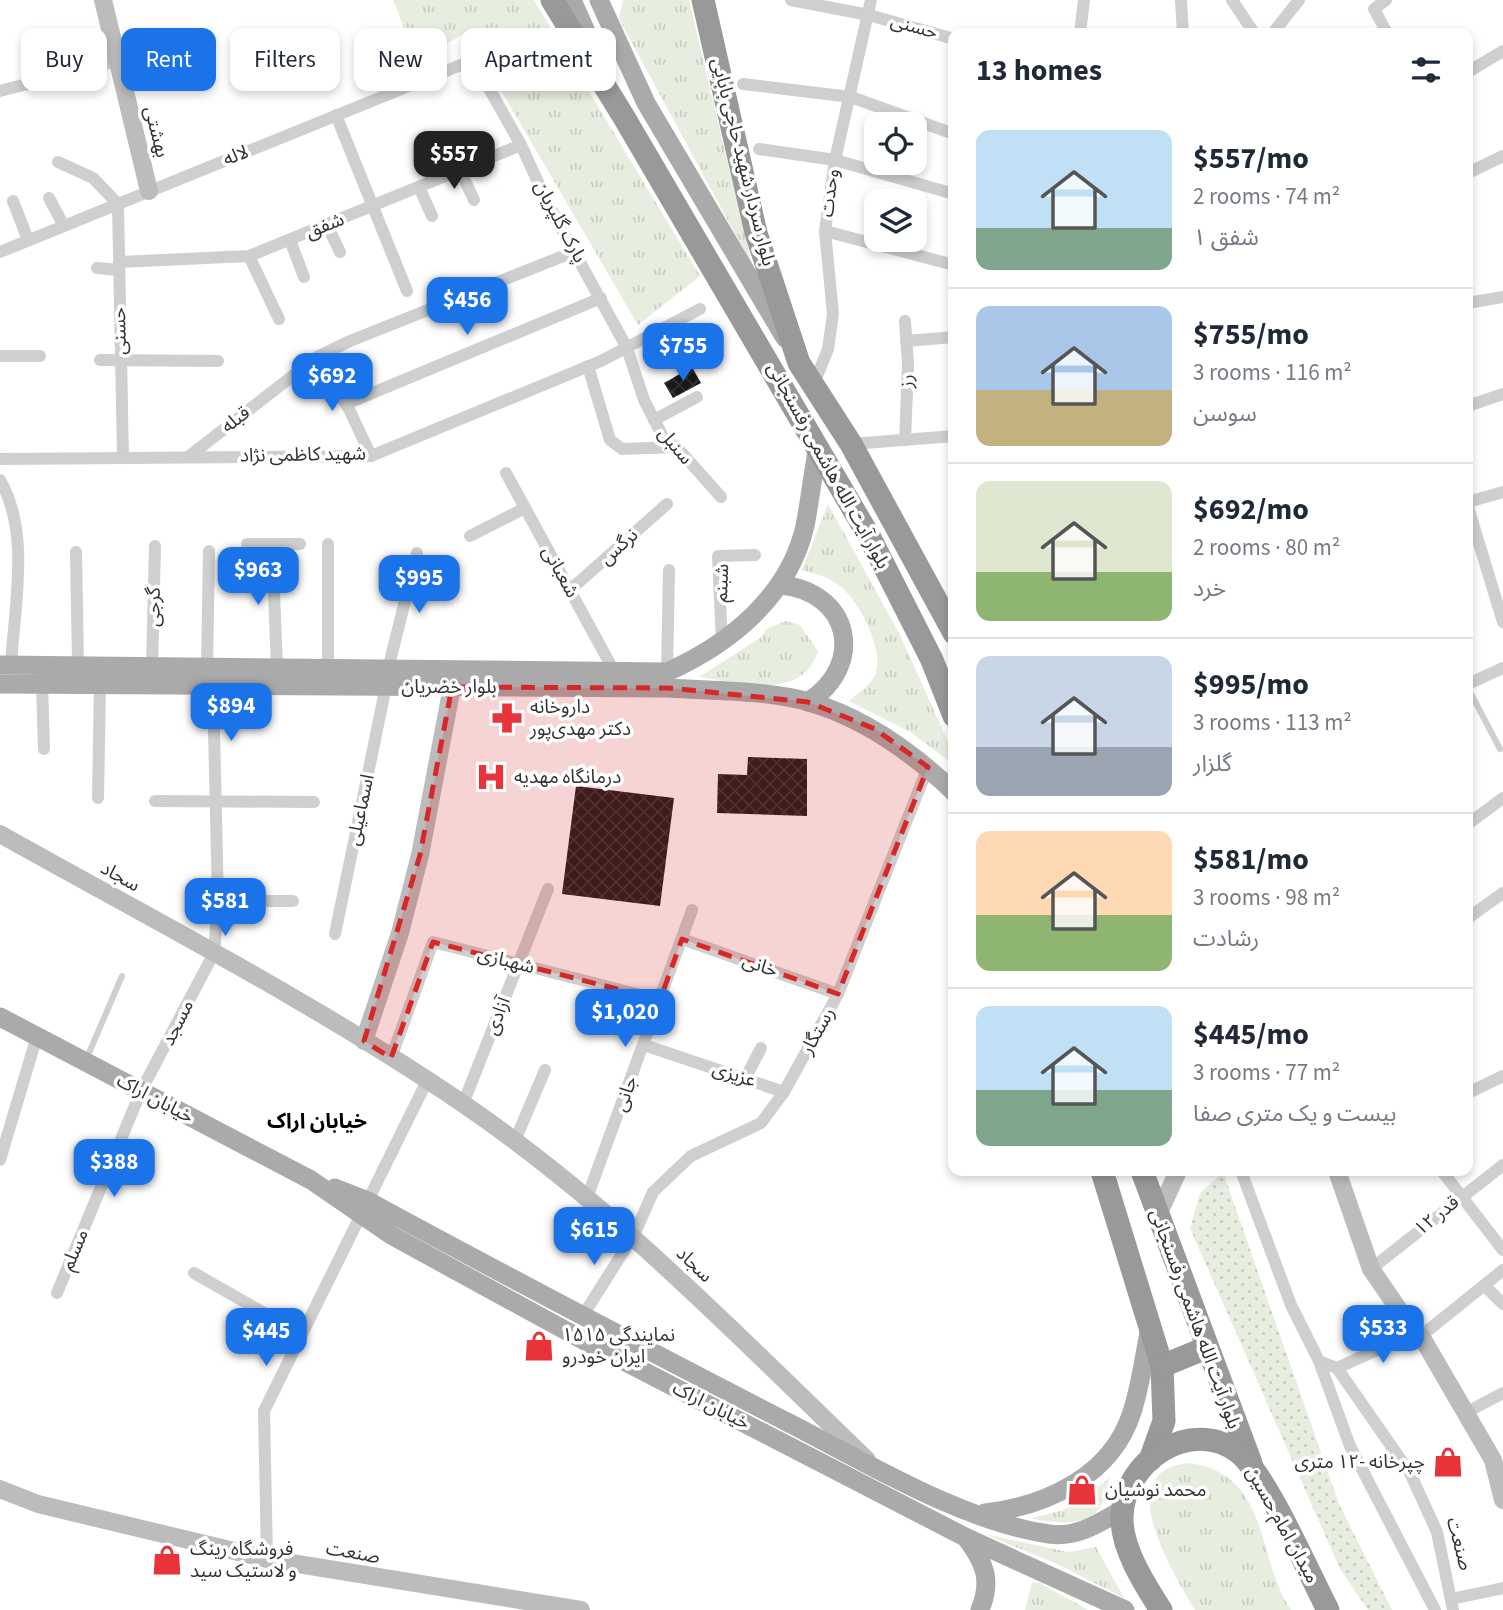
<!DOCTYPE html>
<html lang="en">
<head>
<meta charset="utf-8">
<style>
  :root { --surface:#fff; --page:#f2f2f3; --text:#1f2937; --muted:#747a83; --line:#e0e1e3; --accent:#1a73e8 }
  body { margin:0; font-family:"Source Sans 3","Noto Sans Arabic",sans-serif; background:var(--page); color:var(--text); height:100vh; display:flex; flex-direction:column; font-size:26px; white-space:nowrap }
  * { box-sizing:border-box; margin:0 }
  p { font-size:23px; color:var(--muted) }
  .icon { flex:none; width:38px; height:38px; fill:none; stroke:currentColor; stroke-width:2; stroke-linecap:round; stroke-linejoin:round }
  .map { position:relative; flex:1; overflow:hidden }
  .drawer { position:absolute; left:948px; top:28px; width:525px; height:1148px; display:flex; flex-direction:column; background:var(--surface); border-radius:14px; box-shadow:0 4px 10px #0003 }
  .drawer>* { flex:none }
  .banner { position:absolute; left:21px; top:28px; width:665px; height:63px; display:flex; gap:14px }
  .controls { position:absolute; left:864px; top:112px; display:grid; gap:14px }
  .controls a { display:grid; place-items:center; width:63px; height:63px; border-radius:14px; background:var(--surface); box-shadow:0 4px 10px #0003; font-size:35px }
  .price { position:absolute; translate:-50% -60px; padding:0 16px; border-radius:14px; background:var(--accent); color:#fff; font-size:23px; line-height:46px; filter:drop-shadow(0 2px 4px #0008) }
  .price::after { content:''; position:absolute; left:50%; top:42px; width:21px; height:16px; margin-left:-10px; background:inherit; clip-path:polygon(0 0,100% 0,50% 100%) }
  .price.selected { background:#222; color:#fff }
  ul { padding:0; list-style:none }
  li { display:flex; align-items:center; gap:21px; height:175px; padding:0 28px }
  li+li { border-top:2px solid var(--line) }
  li span { display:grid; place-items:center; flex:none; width:196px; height:140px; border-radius:14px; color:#555 }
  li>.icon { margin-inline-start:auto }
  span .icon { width:84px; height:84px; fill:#fffc; stroke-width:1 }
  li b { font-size:30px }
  h2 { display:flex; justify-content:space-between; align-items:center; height:84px; padding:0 28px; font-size:30px }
  .chip { padding:0 24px; border-radius:14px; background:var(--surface); box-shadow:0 4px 10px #0003; font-size:24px; line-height:63px }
  .chip.selected { background:var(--accent); color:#fff }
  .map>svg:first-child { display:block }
  .grass { fill:url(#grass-tufts) }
  .park { fill:url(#park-dots) }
  .building { fill:url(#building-cross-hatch) }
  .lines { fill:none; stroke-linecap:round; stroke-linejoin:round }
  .lane { stroke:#cfcfcf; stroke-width:6 }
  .street { stroke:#cfcfcf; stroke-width:12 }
  .secondary { stroke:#bcbcbc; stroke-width:18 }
  .primary { stroke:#aaa; stroke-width:19 }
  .highway { stroke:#999; stroke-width:23 }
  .marked { fill:#d62828; fill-opacity:0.2; stroke:#d62828; stroke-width:5; stroke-dasharray:14 9; stroke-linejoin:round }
  .labels { text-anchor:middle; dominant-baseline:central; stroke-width:7; stroke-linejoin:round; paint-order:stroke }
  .street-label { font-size:19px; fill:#323232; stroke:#fff }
  .poi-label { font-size:19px; fill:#323232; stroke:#fff; text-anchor:start }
  .neighbourhood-label { font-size:21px; font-weight:bold; fill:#000; stroke:#fff }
</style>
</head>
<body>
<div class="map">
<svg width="1503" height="1610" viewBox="0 0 1503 1610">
  <defs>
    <pattern id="grass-tufts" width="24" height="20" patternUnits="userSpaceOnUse" patternTransform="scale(1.75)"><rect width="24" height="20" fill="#e7eee0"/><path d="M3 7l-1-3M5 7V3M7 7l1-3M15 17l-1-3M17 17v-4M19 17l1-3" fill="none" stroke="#c7cdc1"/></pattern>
    <pattern id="park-dots" width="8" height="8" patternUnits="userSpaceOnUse" patternTransform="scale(1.75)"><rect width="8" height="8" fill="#e7eee0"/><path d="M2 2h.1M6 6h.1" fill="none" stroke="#c7cdc1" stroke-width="1.8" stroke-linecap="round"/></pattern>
    <pattern id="building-cross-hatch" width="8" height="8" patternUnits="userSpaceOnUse" patternTransform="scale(1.75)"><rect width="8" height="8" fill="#191919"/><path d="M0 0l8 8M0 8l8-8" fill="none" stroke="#323232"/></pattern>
  </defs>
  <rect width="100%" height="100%" fill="#fff"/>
  <g class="grass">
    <path d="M393,0H534L700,276L638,325L467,32L417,60Z"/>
    <path d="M623,0H689L752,265L619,19Z"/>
    <path d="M828,504L900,635L954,755V765L912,733L849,701C857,694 867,687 873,679C889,656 858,597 837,584C827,577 814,573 802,570Z"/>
    <path d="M786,621L800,625L818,651C803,702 737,682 699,677L760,638L768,628Z"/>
    <path d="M1190,1463C1271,1475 1256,1559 1291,1610H1195C1175,1576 1107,1469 1190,1463Z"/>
    <path d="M1110,1477C1107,1486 1106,1497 1102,1504C1089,1529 1051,1523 1029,1518C1070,1511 1079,1505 1110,1477Z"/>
    <path d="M984,1534L1068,1552L1096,1547L1124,1598L1057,1564Z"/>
    <path d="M1032,1582L1040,1583L1088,1610H1025Z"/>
  </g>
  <path class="park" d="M1223,1172L1339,1504L1392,1610H1368L1340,1569L1190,1228L1200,1193Z"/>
  <g class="building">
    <path d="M692,367L701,383L673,398L664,383Z"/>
    <path d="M748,757L807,759V816L717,813L718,774L747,775Z"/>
    <path d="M576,786L674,798L660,906L562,894Z"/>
  </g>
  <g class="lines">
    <g class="lane">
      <path d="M1468,688L1500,749"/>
      <path d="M86,1060L122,976"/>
    </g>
    <g class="street">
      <path d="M791,0L869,15L954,39"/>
      <path d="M1181,0L1183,33"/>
      <path d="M1232,0L1254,33"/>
      <path d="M1386,0L1374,9L1387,33"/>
      <path d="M1080,33L1084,0"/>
      <path d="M1273,33L1299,0"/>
      <path d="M1468,72L1503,51"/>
      <path d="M743,84L851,97L954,134"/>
      <path d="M0,91L117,61"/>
      <path d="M336,115L407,291"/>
      <path d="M759,149L835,160L954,194"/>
      <path d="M58,162L93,178L118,204L123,458"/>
      <path d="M460,170L474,200"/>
      <path d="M1468,173L1503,156"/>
      <path d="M419,187L432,216"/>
      <path d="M49,198L64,226"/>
      <path d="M13,201L28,240"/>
      <path d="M327,225L340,252"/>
      <path d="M825,231L954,265"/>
      <path d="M290,240L304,277"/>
      <path d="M0,252L473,60L521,145L548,204L627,348L644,400L663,437L681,452L721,497"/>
      <path d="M249,256L279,319"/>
      <path d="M119,262L249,256L521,145"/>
      <path d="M97,268L119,270"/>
      <path d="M1468,303L1503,297"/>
      <path d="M905,321L908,365L905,440"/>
      <path d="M906,341L954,337"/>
      <path d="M0,356H40"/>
      <path d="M317,357L349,409L371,456"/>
      <path d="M100,360L218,361"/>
      <path d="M588,366L610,440L622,449L675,447"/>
      <path d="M813,386L828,349L833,314L825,231L835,160L871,0"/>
      <path d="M346,404L601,298"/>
      <path d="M1468,406L1503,394"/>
      <path d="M654,420L697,397"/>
      <path d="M851,444L954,436"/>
      <path d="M188,457L317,357L350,341L576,251"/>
      <path d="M0,459L371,456L601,361L700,309"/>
      <path d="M506,473L614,671"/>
      <path d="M0,480C31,534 14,606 11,666"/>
      <path d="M1468,502L1503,492"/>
      <path d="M1468,507L1503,622"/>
      <path d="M470,536L525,508"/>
      <path d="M247,544H300"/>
      <path d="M272,544L277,668"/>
      <path d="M76,552L78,666"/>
      <path d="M570,590L667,504"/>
      <path d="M722,642L718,556L755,555"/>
      <path d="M152,667L155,546"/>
      <path d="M207,668L209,551"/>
      <path d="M328,669V544"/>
      <path d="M388,669L417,553"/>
      <path d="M667,672L669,570"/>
      <path d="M42,684L44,749"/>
      <path d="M1468,684L1503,668"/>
      <path d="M98,798L100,685"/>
      <path d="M155,801L314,802"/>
      <path d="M1468,824L1503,798"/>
      <path d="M218,901H293"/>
      <path d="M1468,918L1503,893"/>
      <path d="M335,934L386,686"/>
      <path d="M682,939L838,994"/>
      <path d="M644,1045L784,1092"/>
      <path d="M391,1058L433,942L660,1000"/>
      <path d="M745,1079L761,1048"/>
      <path d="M1468,1093L1503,1076"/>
      <path d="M463,1104L548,889"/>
      <path d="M514,1143L545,1070"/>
      <path d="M0,1160L37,1036"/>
      <path d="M1241,1171L1291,1305L1319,1361L1337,1368L1410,1473L1437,1532L1453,1610"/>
      <path d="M1442,1171L1503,1250"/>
      <path d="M587,1198L692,910"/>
      <path d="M1371,1269L1503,1165"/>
      <path d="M194,1273L301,1334"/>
      <path d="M1485,1286L1503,1304"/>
      <path d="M57,1293L141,1091L214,953L218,901L213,686"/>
      <path d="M582,1317L634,1235L653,1192L691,1156L761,1123L784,1092L838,994L928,767"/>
      <path d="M1421,1336L1503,1270"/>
      <path d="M1319,1361L1350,1446L1435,1610"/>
      <path d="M1337,1368L1415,1333"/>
      <path d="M1467,1412L1503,1393"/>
      <path d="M267,1559L264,1411L427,1081"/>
      <path d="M1451,1599L1503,1588"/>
    </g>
    <g class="secondary">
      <path d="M103,0L149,191"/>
      <path d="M0,834C155,921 315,1003 462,1103C612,1205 737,1335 867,1460"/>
      <path d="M364,1041L400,933L420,855L452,687"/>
      <path d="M1337,1171L1371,1269L1415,1333L1421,1336L1493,1460L1503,1500"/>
      <path d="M1157,1217L1178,1171"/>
      <path d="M0,1489L38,1504L267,1559L581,1610"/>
    </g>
    <g class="primary">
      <path d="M572,0L600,63"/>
      <path d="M599,0L646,103L785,338"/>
      <path d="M780,585C850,591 867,664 808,702"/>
      <path d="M0,665L667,672C730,644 789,596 805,526C810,500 813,473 818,446"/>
      <path d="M0,684L669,688C712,691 767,690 809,702C865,718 912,752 954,792"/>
      <path d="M0,1017L311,1180L391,1235L583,1340L967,1538L1125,1610"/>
      <path d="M335,1188L368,1201C508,1277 649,1351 791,1424C867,1463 964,1522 1049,1534C1077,1538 1099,1523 1122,1510"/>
      <path d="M985,1513C1046,1506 1112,1476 1132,1412C1141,1385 1144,1356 1150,1328"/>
      <path d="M967,1539C985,1563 992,1581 980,1610"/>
    </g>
    <g class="highway">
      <path d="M552,0L625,119L869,536L932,660L954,716"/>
      <path d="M703,0L756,233L799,363L851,444L954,633"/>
      <path d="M1102,1171L1162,1366L1164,1421L1150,1460"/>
      <path d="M1142,1171L1251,1463"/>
      <path d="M1162,1366L1206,1348"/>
      <path d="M1161,1610C1145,1585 1121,1548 1122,1517C1123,1462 1190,1416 1238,1452C1266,1474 1309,1574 1328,1610"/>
    </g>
  </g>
  <path class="marked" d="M452,687L669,688L808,702L875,729L928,767L838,994L682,939L660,1000L433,942L391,1058L364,1041L420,855Z"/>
  <defs>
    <g id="pharmacy-bare" transform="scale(2.415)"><path d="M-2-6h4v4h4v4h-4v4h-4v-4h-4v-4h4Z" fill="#e9333b" stroke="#fff" stroke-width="2.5" paint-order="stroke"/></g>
    <g id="hospital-bare" transform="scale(2.415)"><path d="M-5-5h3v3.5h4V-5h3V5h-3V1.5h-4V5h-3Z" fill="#e9333b" stroke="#fff" stroke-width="2.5" paint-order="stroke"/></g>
    <g id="shop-bare" transform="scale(2.415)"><path d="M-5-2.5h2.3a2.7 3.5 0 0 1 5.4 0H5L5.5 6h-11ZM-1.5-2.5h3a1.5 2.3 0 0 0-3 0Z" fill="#e9333b" stroke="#fff" stroke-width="2.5" paint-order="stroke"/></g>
  </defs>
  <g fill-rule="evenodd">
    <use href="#pharmacy-bare" x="507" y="718"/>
    <use href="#hospital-bare" x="491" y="777"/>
    <use href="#shop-bare" x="539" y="1346"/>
    <use href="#shop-bare" x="1448" y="1462"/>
    <use href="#shop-bare" x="1082" y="1490"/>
    <use href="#shop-bare" x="167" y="1560"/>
  </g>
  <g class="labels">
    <g class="street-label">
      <text transform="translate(914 27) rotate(16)">حسنی</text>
      <text transform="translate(156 132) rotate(76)">بهشتی</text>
      <text transform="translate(236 156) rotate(-22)">لاله</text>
      <text transform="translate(743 162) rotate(76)">بلوار سردار شهید حاجی بابایی</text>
      <text transform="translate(830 193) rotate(-83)">وحدت</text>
      <text transform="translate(560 222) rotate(62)">پارک گلپریان</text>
      <text transform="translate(325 226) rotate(-21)">شفق</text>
      <text transform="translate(120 331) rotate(-91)">حسنی</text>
      <text transform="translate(907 381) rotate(-88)">رز</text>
      <text transform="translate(236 420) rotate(-38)">قبله</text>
      <text transform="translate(675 446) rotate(50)">سنبل</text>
      <text transform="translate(303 455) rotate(-1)">شهید کاظمی نژاد</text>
      <text transform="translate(828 466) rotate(61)">بلوار آیت الله هاشمی رفسنجانی</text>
      <text transform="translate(619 547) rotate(-42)">نرگس</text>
      <text transform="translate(560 572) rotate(61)">شعبانی</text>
      <text transform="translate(722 583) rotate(-88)">شبنم</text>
      <text transform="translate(154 607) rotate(-89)">گرجی</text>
      <text x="449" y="687">بلوار خضریان</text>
      <text transform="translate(361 810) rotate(-78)">اسماعیلی</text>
      <text transform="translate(120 877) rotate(29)">سجاد</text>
      <text transform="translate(506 961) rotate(14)">شهبازی</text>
      <text transform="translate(760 966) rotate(19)">خانی</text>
      <text transform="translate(498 1016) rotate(-69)">آزادی</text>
      <text transform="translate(178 1023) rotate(-63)">مسجد</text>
      <text transform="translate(818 1031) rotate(-61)">رستگار</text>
      <text transform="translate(734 1075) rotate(18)">عزیزی</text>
      <text transform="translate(626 1094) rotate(-70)">جانی</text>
      <text transform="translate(155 1099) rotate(28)">خیابان اراک</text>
      <text transform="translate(1437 1216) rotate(-39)">قدر ۱۲</text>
      <text transform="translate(75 1250) rotate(-67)">مسلم</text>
      <text transform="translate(694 1265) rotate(44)">سجاد</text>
      <text transform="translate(1195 1319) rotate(70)">بلوار آیت الله هاشمی رفسنجانی</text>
      <text transform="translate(711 1406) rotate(27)">خیابان اراک</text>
      <text transform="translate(1282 1525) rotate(61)">میدان امام حسین</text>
      <text transform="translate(1459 1544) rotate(75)">صنعت</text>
      <text transform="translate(353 1553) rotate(10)">صنعت</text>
    </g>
    <g class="poi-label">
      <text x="530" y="707">داروخانه<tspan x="530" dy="22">دکتر مهدی‌پور</tspan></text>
      <text x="514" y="777">درمانگاه مهدیه</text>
      <text x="562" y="1335">نمایندگی ۱۵۱۵<tspan x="562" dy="22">ایران خودرو</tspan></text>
      <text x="1425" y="1462" text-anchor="end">چپرخانه -١٢ مترى</text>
      <text x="1105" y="1490">محمد نوشیان</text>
      <text x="190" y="1549">فروشگاه رینگ<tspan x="190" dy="22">و لاستیک سید</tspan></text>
    </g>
    <g class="neighbourhood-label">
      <text x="317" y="1121">خیابان اراک</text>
    </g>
  </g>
</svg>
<div class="controls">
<a><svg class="icon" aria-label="locate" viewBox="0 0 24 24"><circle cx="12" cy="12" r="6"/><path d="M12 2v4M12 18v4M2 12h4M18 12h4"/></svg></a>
<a><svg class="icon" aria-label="layers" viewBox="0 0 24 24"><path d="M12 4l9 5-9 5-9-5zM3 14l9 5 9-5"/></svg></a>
</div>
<b class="price selected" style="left:454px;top:191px">$557</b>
<b class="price" style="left:467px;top:337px">$456</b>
<b class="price" style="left:683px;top:383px">$755</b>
<b class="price" style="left:332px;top:413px">$692</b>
<b class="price" style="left:258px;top:607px">$963</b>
<b class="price" style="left:419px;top:615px">$995</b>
<b class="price" style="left:231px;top:743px">$894</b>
<b class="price" style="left:225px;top:938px">$581</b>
<b class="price" style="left:625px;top:1049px">$1,020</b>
<b class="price" style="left:114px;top:1199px">$388</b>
<b class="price" style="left:594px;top:1267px">$615</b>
<b class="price" style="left:1383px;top:1365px">$533</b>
<b class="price" style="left:266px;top:1368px">$445</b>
<div class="banner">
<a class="chip">Buy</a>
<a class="chip selected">Rent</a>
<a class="chip">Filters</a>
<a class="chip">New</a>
<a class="chip">Apartment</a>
</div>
<section class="drawer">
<h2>13 homes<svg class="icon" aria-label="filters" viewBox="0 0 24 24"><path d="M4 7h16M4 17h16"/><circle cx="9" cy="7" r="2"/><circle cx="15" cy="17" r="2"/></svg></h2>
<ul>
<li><span style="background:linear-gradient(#bfe0f5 70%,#7fa58c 0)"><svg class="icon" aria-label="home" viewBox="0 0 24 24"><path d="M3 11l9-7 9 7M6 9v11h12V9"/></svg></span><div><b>$557/mo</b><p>2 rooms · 74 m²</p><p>شفق ۱</p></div></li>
<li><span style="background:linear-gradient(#a9c7e8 60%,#c2b280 0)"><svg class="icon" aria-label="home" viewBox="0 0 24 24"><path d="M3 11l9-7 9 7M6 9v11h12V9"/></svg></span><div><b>$755/mo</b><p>3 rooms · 116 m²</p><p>سوسن</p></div></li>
<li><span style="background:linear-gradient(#dfe7d0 65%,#8fb573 0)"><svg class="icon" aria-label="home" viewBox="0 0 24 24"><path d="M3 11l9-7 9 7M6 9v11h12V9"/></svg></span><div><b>$692/mo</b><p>2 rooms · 80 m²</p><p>خرد</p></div></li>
<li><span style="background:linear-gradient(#c9d6e8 65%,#9aa5b1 0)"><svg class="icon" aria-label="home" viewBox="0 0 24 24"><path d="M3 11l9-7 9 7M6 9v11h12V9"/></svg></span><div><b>$995/mo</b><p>3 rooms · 113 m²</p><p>گلزار</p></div></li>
<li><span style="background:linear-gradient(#ffd9b3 60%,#8fb573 0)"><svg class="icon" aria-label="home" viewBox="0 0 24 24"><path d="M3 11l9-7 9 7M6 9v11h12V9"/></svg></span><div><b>$581/mo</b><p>3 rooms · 98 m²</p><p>رشادت</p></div></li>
<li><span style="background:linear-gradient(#bfe0f5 60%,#7fa58c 0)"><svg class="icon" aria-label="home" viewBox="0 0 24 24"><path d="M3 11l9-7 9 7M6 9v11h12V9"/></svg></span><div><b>$445/mo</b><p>3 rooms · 77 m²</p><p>بیست و یک متری صفا</p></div></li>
</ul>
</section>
</div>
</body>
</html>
